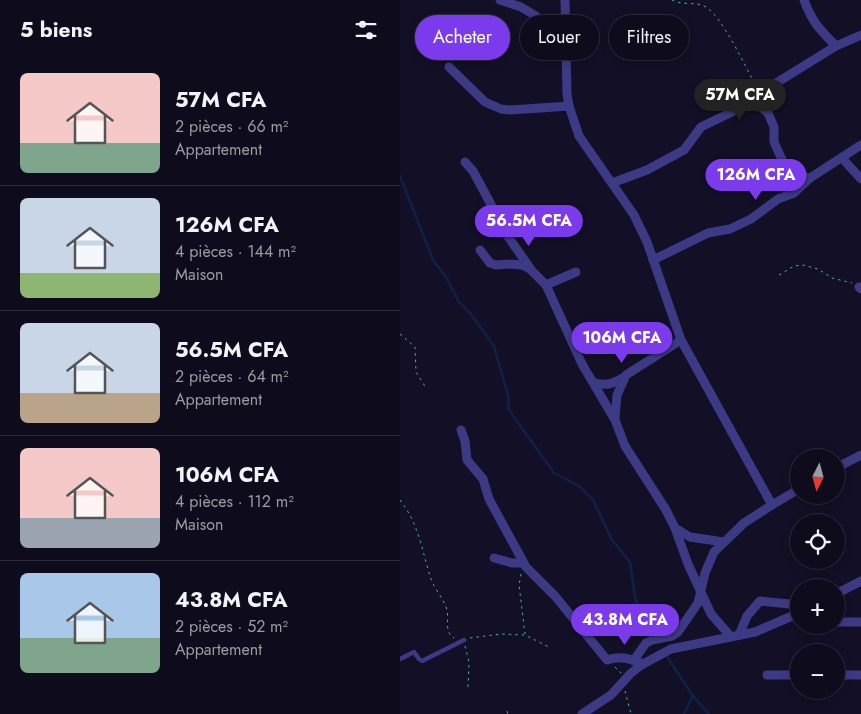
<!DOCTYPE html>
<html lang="fr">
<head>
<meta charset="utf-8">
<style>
  :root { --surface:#0e0b1c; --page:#1c1929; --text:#f1f3f6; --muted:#9b9ba3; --line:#2e2b3b; --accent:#7c3aed }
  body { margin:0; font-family:Jost,sans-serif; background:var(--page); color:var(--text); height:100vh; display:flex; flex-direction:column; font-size:19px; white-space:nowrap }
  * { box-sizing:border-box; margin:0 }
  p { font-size:16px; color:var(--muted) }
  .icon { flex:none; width:28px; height:28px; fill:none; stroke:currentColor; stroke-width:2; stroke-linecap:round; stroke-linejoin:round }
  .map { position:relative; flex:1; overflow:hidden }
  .drawer { display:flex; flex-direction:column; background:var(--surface); width:400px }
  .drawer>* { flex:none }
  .top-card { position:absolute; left:15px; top:15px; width:370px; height:45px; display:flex; gap:10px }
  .needle { width:32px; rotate:186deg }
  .tools { position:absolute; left:390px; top:449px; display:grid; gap:10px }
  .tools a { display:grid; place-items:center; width:55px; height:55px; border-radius:50%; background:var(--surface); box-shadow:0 2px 8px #0003,0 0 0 1px var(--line); font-size:25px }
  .price { position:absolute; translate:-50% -42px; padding:0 11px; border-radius:18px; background:var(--accent); color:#fff; font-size:16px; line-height:32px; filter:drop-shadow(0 1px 2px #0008) }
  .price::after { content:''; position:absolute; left:50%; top:30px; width:15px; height:11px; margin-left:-8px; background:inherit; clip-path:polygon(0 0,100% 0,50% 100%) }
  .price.on { background:#222; color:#fff }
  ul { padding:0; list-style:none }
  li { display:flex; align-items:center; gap:15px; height:125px; padding:0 20px }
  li+li { border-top:1px solid var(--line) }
  li span { display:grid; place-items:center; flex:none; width:140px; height:100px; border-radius:8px; color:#555 }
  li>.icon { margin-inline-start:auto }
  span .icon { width:60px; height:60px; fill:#fffc; stroke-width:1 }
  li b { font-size:21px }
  h2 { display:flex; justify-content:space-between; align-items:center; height:60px; padding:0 20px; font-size:21px }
  .chip { padding:0 18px; border-radius:22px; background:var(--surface); box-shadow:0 2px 8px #0003,0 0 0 1px var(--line); font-size:18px; line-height:45px }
  .chip.on { background:var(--accent); color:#fff }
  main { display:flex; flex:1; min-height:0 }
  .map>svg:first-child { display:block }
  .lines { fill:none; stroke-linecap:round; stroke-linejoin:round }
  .stream { stroke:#0c2248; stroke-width:2.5 }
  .path { stroke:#2fb8b0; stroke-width:1; stroke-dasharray:2.5 4; stroke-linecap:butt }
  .service { stroke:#3d3a85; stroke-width:4.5 }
  .minor { stroke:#3d3a85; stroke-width:9 }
</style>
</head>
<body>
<main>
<section class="drawer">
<h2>5 biens<svg class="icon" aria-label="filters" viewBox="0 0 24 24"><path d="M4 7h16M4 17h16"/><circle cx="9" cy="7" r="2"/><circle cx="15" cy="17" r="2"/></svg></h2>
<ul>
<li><span style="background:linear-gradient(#f6c9c9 70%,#7fa58c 0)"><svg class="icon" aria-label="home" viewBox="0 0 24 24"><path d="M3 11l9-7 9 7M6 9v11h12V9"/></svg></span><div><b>57M CFA</b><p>2 pièces · 66 m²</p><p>Appartement</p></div></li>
<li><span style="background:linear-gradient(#c9d6e8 75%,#8fb573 0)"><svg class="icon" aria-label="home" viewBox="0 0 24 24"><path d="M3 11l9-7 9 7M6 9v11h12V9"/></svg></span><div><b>126M CFA</b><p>4 pièces · 144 m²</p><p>Maison</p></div></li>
<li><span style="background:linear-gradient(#c9d6e8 70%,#b9a48a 0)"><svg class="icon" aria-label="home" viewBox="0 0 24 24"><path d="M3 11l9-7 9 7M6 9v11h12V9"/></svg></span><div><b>56.5M CFA</b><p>2 pièces · 64 m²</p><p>Appartement</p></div></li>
<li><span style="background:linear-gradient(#f6c9c9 70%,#9aa5b1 0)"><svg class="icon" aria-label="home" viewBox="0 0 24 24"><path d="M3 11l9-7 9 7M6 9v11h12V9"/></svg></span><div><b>106M CFA</b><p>4 pièces · 112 m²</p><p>Maison</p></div></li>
<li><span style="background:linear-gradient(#a9c7e8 65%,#7fa58c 0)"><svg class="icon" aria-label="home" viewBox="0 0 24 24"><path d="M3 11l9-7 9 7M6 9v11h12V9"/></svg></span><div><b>43.8M CFA</b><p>2 pièces · 52 m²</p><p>Appartement</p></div></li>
</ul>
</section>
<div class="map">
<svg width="461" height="714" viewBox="0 0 461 714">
  <rect width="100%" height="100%" fill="#130f26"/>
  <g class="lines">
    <g class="stream">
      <path d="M0,176L33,260L46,277L59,302L70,313L94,346L108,395L109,410L154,473L179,486L193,500L212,540L230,562L235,597L243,620L254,637"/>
      <path d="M266,655L293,696L309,714"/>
      <path d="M284,714L293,696"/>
    </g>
    <g class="path">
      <path d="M272,0C283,6 296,1 306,7C323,18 345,66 356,86"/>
      <path d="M379,275L394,266L403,265L418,269L432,278L452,283"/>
      <path d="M0,334L15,347L16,372L26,388"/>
      <path d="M0,500C19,524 22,551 31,579C35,590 44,599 47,610C49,620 44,632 54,638"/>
      <path d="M121,574L119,585L125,634"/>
      <path d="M70,638L101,634L125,635L149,647"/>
      <path d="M65,646L69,662L68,687"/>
      <path d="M215,667L221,673"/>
      <path d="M225,691L231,714"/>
      <path d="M107,711L108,714"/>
    </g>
    <path class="service" d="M0,659L14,652L19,659L22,661L64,640"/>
    <g class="minor">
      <path d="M100,0L121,7L136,16L138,20L150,27C158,41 151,40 166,52"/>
      <path d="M165,0L167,94L169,106L179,136L234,215L247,242L281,340L372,505L399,489"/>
      <path d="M404,0C412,22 420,30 436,46"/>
      <path d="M49,67L85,102L101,109L111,110L169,106"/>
      <path d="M347,103L362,108L368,113L374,127V142L384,164L393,173L410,178"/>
      <path d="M442,158L461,179"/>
      <path d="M65,162L73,171L109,238L130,268"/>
      <path d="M212,183L247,170L284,150L301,127L340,108L360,93L436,46L461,35"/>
      <path d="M80,250L90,263L96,265L110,264L122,265L130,269L146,285L182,364L215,420L225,446L266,510L275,528L288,564L311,614L331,637"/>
      <path d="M253,260L308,233L330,229L351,219L378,199L394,193L410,178L461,145"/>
      <path d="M146,285L176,272"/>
      <path d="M459,287L461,289"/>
      <path d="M194,383C207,386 213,384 224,377"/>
      <path d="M215,418L217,395L226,375L281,340"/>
      <path d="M61,430L65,441L67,460L83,479L89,499L126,567L155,596L207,660C219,655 231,659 243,664"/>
      <path d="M436,468L461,455"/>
      <path d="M275,528L290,537L324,542"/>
      <path d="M94,558L112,563H123"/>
      <path d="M436,594L461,581"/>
      <path d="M436,622H461"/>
      <path d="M339,635L347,616L360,601L399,605"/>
      <path d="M234,660L246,643L252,640L272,636L278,632L298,603L305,573L314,552L344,523L372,505"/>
      <path d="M367,675H399"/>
      <path d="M436,675H461"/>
      <path d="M182,714L211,695L231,673L243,664L271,649L355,632L399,613"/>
    </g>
  </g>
</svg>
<div class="tools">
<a><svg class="needle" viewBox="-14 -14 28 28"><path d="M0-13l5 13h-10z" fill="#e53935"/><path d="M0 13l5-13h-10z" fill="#9b9ba3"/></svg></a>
<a><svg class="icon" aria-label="locate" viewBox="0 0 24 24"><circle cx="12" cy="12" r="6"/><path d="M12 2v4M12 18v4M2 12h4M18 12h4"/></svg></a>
<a>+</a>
<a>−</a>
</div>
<b class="price on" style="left:340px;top:121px">57M CFA</b>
<b class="price" style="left:356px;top:201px">126M CFA</b>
<b class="price" style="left:129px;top:247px">56.5M CFA</b>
<b class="price" style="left:222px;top:364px">106M CFA</b>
<b class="price" style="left:225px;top:646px">43.8M CFA</b>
<div class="top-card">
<a class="chip on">Acheter</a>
<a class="chip">Louer</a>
<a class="chip">Filtres</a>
</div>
</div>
</main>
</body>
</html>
